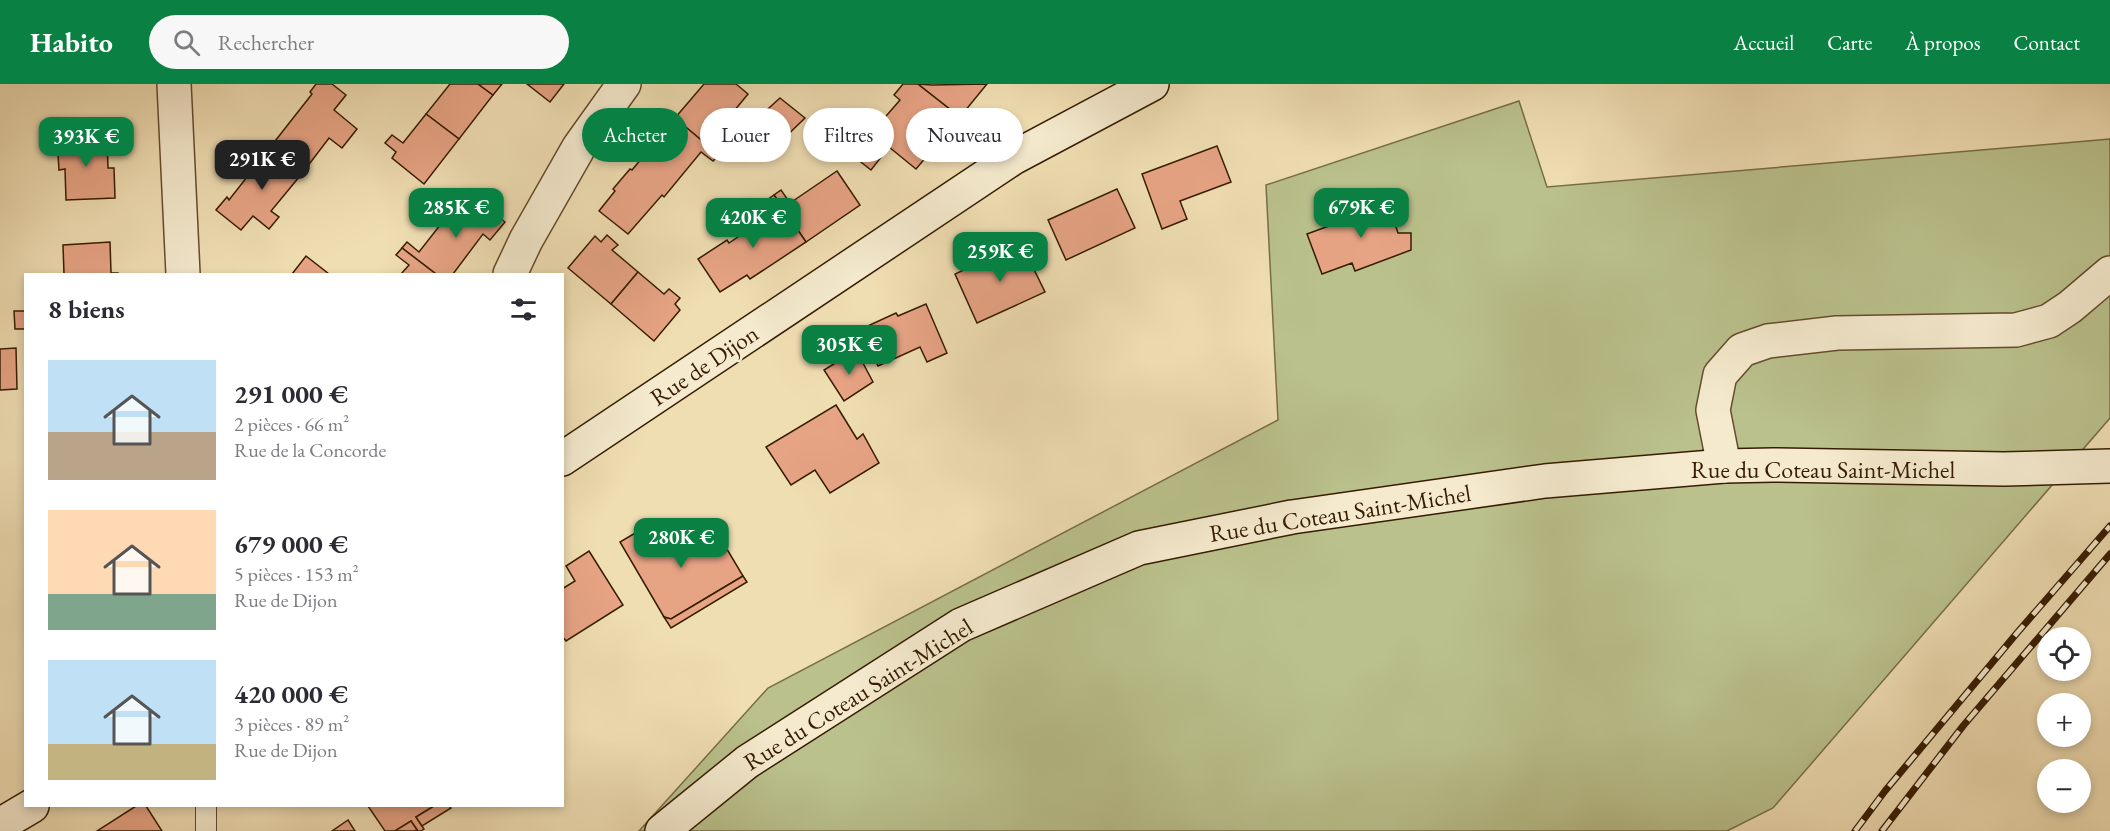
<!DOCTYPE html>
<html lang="fr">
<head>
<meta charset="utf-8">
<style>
  :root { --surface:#fff; --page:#f7f7f7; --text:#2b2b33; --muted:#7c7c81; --accent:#0b8043 }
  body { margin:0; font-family:"EB Garamond",serif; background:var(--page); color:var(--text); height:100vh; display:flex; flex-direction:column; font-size:22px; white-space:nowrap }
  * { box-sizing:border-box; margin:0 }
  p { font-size:20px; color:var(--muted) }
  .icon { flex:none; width:33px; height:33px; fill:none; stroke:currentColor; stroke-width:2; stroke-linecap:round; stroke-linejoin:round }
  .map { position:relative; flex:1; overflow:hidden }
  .panel { position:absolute; left:24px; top:189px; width:540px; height:534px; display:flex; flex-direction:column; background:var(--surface); border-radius:0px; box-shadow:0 3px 9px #0003 }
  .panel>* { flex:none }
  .guide { position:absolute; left:582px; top:24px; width:570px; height:54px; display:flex; gap:12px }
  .tools { position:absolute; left:2037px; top:543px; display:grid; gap:12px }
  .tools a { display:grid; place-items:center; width:54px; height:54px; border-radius:50%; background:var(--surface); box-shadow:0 3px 9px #0003; font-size:30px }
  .price { position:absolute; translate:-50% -51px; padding:0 14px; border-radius:12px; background:var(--accent); color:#fff; font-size:20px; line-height:39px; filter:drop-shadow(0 2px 3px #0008) }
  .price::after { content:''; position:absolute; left:50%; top:36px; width:18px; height:14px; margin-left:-9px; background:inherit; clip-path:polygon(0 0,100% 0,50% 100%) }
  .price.current { background:#222; color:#fff }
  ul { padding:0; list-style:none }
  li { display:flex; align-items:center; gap:18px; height:150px; padding:0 24px }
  li span { display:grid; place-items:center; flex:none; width:168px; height:120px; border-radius:0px; color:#555 }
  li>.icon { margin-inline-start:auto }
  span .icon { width:72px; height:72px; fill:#fffc; stroke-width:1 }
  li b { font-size:26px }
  h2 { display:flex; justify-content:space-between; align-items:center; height:72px; padding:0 24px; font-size:26px }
  .pill { padding:0 21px; border-radius:27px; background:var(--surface); box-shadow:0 3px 9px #0003; font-size:21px; line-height:54px }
  .pill.current { background:var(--accent); color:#fff }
  header { display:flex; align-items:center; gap:36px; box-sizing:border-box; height:84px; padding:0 30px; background:var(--accent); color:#fff }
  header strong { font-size:28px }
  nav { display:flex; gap:33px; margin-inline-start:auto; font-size:21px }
  .search { width:420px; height:54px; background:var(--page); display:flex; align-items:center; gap:15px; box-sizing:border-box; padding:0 21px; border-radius:33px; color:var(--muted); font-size:22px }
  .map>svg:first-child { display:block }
  .green { fill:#bac18c; stroke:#786e46; stroke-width:1.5 }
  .building { fill:#e7a485; stroke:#361c00; stroke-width:1.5 }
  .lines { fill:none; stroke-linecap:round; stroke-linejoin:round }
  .lane-casing { stroke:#644c2d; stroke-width:22 }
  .street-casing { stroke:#644c2d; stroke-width:36 }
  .secondary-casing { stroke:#361c00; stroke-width:36 }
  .lane { stroke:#f5eace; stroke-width:20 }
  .street { stroke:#f5eace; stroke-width:33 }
  .secondary { stroke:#f5eace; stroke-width:33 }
  .rail-casing { stroke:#361c00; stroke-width:7 }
  .rail { stroke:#f5eace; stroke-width:4.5; stroke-dasharray:14; stroke-linecap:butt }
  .labels { text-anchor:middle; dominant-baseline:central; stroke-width:5; stroke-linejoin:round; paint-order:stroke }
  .street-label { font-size:24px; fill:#361c00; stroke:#f5eace }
</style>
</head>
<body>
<header>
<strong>Habito</strong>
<div class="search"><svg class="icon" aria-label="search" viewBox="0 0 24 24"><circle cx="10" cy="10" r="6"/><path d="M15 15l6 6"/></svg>Rechercher</div>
<nav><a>Accueil</a><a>Carte</a><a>À propos</a><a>Contact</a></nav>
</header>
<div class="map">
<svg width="2110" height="747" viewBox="0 0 2110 747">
  <rect width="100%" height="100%" fill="#f0deb3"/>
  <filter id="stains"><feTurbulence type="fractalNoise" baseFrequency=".00333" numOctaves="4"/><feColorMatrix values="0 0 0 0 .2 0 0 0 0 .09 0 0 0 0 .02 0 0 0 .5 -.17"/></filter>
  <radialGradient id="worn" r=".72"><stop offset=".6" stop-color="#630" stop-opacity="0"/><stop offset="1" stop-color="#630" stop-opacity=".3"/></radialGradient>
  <path class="green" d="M1519,17L1547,103L2110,55V334L1773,724L1727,747H639L768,604L1278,336L1266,101Z"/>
  <g class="building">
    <path d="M316,0H332L346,11L334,26L357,45L342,64L329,54L304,87L272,61L312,10L310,8Z"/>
    <path d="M450,0H478L493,11L459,55L426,30Z"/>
    <path d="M478,0H502L493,11Z"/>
    <path d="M527,0H564L550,18Z"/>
    <path d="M704,0H736L748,10L711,55L723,65L719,71L675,34Z"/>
    <path d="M903,0H918L960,33L916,85L889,63L871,86L848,68L875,35L880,39L900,16L894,11Z"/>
    <path d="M918,0L932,1L987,0L960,33Z"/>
    <path d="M780,14L805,34L776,62L751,40Z"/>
    <path d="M426,30L459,55L424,100L392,74L396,68L385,59L392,51L403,59Z"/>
    <path d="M675,34L719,71L713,77L701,68L664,113L662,111L628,150L599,127L615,107L613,105L630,85L632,86Z"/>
    <path d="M724,40L734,49L721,63L711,55Z"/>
    <path d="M107,52L108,84H114L115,114L66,116L65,85L59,86L57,54Z"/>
    <path d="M272,61L304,87L271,127L279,133L269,145L253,132L241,146L216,126L227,113L229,116Z"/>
    <path d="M1217,62L1231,98L1180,117L1187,135L1162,145L1142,90Z"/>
    <path d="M837,87L860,121L806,158L774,111L781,106L790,119Z"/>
    <path d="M1117,105L1135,144L1066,176L1048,136Z"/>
    <path d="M774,111L806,158L750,195L747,191L720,208L698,175L727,156L729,159L776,127L767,116Z"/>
    <path d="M1394,114L1402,138L1395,140L1398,149H1411V166L1355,187L1352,179L1322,190L1307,150L1337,139L1336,135Z"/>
    <path d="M478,121H485L505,138L490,156L483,150L453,190H436L402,164L407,158L419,168L455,122L468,133Z"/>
    <path d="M607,151L618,161L612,166L638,188L611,220L568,184L595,152L601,158Z"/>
    <path d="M110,158L111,189H118V190H64L63,161Z"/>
    <path d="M1021,159L1045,208L977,239L955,190Z"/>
    <path d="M402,164L436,190H401L409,181L396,171Z"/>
    <path d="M306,172L329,190H292Z"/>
    <path d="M638,188L664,210L669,205L680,214L675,220L680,226L654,257L611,220Z"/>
    <path d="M926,220L947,269L927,278L920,263L878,282L861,245L896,229L898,232Z"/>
    <path d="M14,227H26V245H15Z"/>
    <path d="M16,264L17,305L0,306V265Z"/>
    <path d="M856,266L873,298L844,317L824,286Z"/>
    <path d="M836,321L857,355L863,350L879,379L830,409L815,386L791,401L766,363Z"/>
    <path d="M652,439L667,464L685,454L688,460L715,445L743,492L671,535L664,533L620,458Z"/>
    <path d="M589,467L623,521L566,557L562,552V505L575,497L566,482Z"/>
    <path d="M743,492L747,498L671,544L664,533L671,535Z"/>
    <path d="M136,722H146L162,747H97Z"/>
    <path d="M368,722H434L416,733L424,745L421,747H418L411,737L395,747H385Z"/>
    <path d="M434,722H449L451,724L422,742L416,733Z"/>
    <path d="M348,736L355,747H332Z"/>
    <path d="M411,737L417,746L415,747H395Z"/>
  </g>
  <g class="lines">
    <g class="lane-casing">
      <path id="lane" d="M206,722V747"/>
    </g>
    <g class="street-casing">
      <g id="street">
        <path d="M174,0L183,190"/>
        <path d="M510,190L526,156L579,63L624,0"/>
        <path d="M1724,382L1713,326L1720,291L1742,266L1768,257L1837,249L2016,246L2049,237L2070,223L2110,189"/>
      </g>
    </g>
    <g class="secondary-casing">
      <g id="secondary">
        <path d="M562,375L1013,74L1152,0"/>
        <path d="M0,741L32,722"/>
        <path d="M662,747L747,678L961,541L1139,464L1292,433L1545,397L1724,382L1773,381L2004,385L2110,382"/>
      </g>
    </g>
    <use href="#lane" class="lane"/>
    <use href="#street" class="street"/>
    <use href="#secondary" class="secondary"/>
    <g class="rail-casing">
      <g id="rail">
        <path d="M1855,747L1885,707L2017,549L2110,442"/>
        <path d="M1882,747L1963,642L2110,470"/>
      </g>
    </g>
    <use href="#rail" class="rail"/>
  </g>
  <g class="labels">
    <g class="street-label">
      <text transform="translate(704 281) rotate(-34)">Rue de Dijon</text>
      <text x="1823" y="385">Rue du Coteau Saint-Michel</text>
      <text transform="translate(1340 429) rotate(-9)">Rue du Coteau Saint-Michel</text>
      <text transform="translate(858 610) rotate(-32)">Rue du Coteau Saint-Michel</text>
    </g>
  </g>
  <rect width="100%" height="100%" filter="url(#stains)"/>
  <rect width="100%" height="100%" fill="url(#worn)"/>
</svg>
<div class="tools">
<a><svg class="icon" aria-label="locate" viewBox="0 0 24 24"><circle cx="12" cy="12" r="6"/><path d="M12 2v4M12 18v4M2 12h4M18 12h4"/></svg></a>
<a>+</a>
<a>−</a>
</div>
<b class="price" style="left:86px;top:84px">393K €</b>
<b class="price current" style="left:262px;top:107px">291K €</b>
<b class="price" style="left:456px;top:155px">285K €</b>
<b class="price" style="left:1361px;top:155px">679K €</b>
<b class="price" style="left:753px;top:165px">420K €</b>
<b class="price" style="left:1000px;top:199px">259K €</b>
<b class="price" style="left:849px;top:292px">305K €</b>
<b class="price" style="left:681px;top:485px">280K €</b>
<div class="guide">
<a class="pill current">Acheter</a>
<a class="pill">Louer</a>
<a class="pill">Filtres</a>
<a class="pill">Nouveau</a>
</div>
<section class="panel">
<h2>8 biens<svg class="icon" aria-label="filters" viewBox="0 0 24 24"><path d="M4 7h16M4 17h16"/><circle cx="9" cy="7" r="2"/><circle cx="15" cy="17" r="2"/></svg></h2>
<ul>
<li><span style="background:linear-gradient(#bfe0f5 60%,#b9a48a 0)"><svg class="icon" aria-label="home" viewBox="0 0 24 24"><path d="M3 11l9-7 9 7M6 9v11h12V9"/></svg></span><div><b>291 000 €</b><p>2 pièces · 66 m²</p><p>Rue de la Concorde</p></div></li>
<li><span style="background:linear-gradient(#ffd9b3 70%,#7fa58c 0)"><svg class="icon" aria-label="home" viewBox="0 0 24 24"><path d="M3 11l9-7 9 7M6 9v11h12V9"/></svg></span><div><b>679 000 €</b><p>5 pièces · 153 m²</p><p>Rue de Dijon</p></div></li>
<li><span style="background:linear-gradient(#bfe0f5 70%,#c2b280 0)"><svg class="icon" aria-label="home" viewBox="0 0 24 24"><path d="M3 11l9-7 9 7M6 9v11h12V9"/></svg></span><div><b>420 000 €</b><p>3 pièces · 89 m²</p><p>Rue de Dijon</p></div></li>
</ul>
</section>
</div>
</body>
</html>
